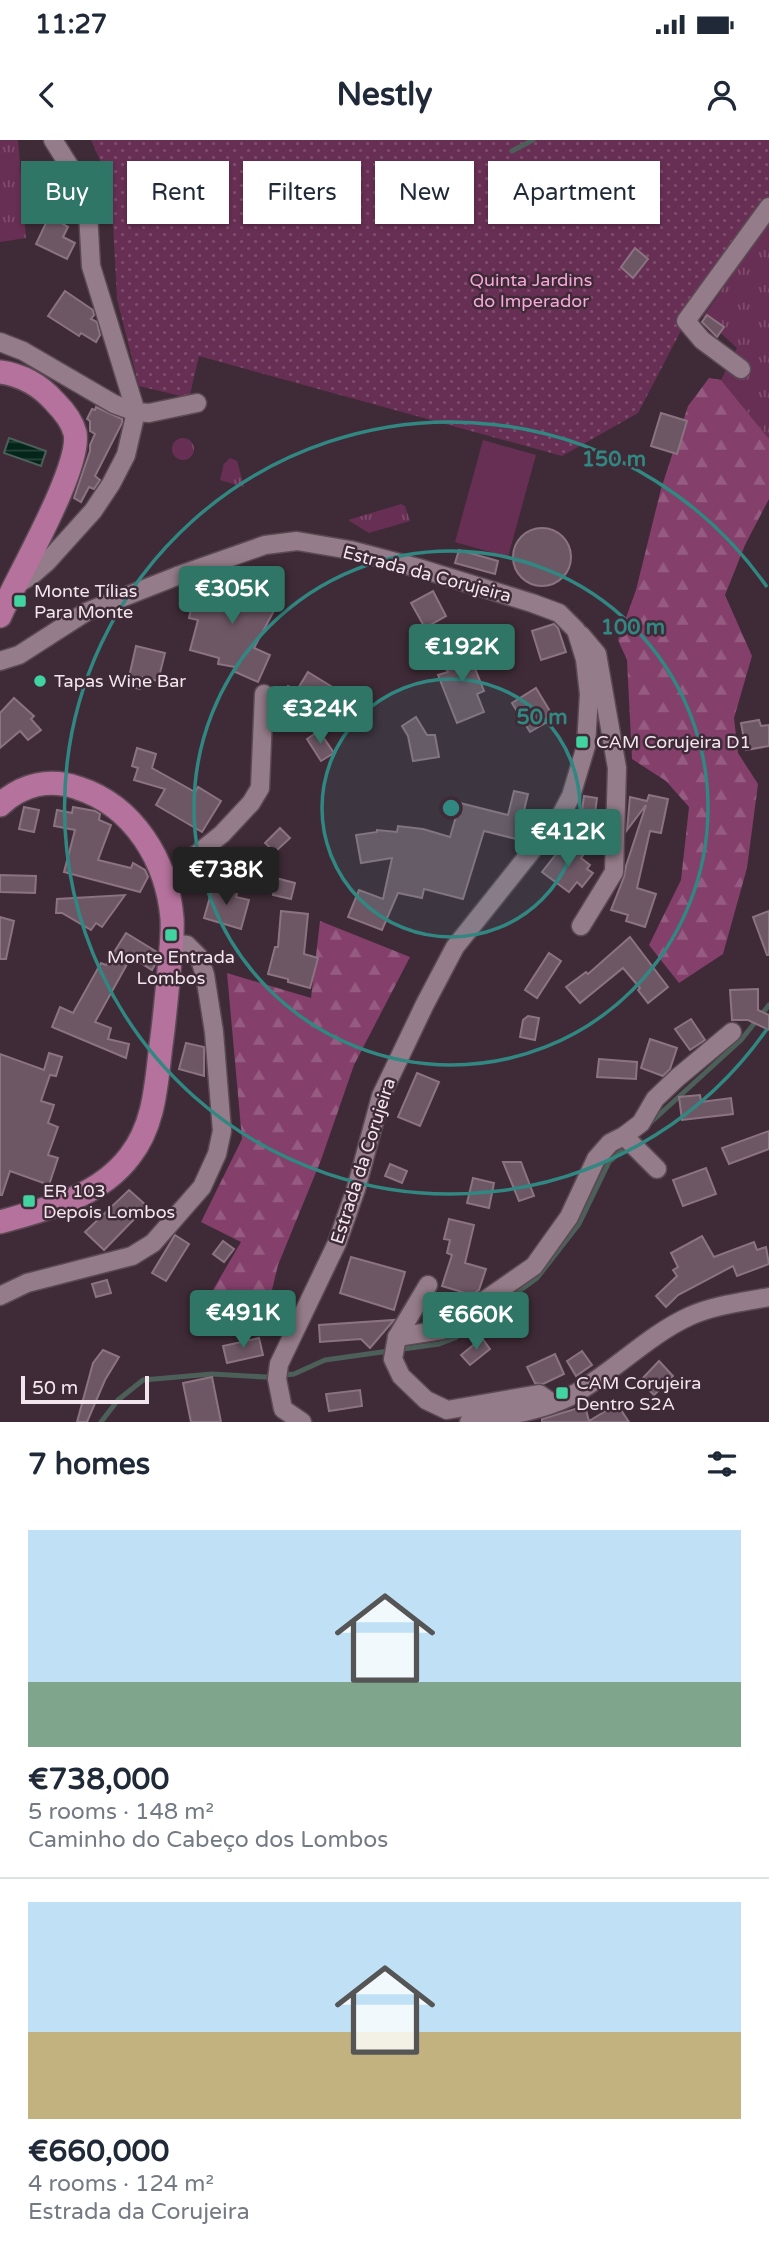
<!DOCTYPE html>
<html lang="en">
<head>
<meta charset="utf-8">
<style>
  :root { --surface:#fff; --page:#f6f6f7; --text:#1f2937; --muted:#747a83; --line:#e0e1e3; --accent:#2f7666 }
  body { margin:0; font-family:"Varela Round",sans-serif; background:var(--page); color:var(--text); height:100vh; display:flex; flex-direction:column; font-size:26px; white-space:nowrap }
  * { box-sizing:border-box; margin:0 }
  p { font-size:23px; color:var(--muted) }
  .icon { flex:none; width:38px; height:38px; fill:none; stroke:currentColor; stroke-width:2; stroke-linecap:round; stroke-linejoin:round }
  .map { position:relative; height:1282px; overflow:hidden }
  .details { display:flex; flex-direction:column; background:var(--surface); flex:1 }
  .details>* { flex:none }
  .top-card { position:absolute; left:21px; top:21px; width:728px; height:63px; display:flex; gap:14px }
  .scale { position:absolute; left:21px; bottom:18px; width:128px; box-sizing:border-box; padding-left:7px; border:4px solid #f3e5ed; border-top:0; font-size:19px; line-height:24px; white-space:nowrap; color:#f3e5ed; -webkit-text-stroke:5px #3f2b37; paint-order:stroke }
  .price { position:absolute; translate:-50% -60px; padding:0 16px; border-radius:7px; background:var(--accent); color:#fff; font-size:23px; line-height:46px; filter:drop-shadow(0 2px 4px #0008) }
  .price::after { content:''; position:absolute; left:50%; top:42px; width:21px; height:16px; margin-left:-10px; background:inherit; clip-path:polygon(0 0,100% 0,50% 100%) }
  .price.current { background:#222; color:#fff }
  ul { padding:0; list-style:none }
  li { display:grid; align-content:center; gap:14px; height:371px; padding:0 28px }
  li+li { border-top:2px solid var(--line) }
  li span { display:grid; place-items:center; height:217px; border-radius:0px; color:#555 }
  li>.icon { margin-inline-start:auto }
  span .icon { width:126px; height:126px; fill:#fffc; stroke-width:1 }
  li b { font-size:30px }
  h2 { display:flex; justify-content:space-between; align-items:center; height:84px; padding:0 28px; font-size:30px }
  .pill { padding:0 24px; border-radius:0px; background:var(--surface); box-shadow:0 2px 5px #0004; font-size:24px; line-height:63px }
  .pill.current { background:var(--accent); color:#fff }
  .status { display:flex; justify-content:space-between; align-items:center; height:49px; padding:0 35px; background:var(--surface); direction:ltr }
  .status svg { height:19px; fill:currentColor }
  header { display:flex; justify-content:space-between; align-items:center; height:91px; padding:0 28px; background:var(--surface); font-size:32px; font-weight:800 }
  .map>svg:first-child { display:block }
  .grass { fill:url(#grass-tufts) }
  .forest { fill:url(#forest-firs) }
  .park { fill:url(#park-dots) }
  .garden { fill:#682f54 }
  .water { fill:url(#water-rules); stroke:#4c5f59; stroke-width:2 }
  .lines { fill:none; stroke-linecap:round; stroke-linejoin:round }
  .stream { stroke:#4c5f59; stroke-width:5 }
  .building { fill:#6e5765; stroke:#8b7381; stroke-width:2 }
  .minor-casing { stroke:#5b4a54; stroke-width:21 }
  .major-casing { stroke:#5b4a54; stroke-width:26 }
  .minor { stroke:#957c8a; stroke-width:18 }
  .major { stroke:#b5729c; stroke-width:23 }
  .ring { fill:none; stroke:#318781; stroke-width:3.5 }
  .poi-dot { fill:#42d4a0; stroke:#3f2b37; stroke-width:2.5 }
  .labels { text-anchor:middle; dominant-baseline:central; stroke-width:5; stroke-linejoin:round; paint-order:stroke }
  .park-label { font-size:18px; fill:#f6a6d7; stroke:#3f2b37 }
  .street-label { font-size:18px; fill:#f3e5ed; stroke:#3f2b37 }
  .poi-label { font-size:18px; fill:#f3e5ed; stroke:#3f2b37; text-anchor:start }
  .centre { fill:#318781; stroke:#3f2b37; stroke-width:3.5 }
  .ring-label { font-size:21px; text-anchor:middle; font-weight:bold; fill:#318781; stroke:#3f2b37; stroke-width:5; stroke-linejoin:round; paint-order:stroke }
</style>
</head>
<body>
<div class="status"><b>11:27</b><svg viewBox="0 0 49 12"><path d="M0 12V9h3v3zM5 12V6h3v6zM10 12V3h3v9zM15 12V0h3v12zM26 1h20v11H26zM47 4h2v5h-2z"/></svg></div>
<header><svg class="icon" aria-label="back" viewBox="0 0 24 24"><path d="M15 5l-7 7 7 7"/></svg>Nestly<svg class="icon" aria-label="person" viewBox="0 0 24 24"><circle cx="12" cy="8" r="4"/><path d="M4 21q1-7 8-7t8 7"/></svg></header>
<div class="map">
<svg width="769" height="1282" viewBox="0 0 769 1282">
  <defs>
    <pattern id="grass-tufts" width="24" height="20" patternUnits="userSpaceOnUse" patternTransform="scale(1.75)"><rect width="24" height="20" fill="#682f54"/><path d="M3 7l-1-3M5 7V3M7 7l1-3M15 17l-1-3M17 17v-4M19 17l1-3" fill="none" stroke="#7e4d6d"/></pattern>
    <pattern id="forest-firs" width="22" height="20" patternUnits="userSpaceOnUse" patternTransform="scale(1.75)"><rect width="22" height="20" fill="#843f6b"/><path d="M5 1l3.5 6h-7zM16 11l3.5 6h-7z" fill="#965b80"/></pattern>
    <pattern id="park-dots" width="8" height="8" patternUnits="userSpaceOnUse" patternTransform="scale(1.75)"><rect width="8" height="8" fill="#682f54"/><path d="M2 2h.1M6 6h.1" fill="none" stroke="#7e4d6d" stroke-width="1.8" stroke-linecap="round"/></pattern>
    <pattern id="water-rules" width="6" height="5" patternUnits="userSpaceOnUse" patternTransform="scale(1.75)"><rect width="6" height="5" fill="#042519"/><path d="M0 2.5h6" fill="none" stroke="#29443b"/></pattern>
  </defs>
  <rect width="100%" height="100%" fill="#3f2b37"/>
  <g class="grass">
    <path d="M0,0H18L26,98L0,102Z"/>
    <path d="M769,82V299L721,240L737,208L703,177Z"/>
    <circle cx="183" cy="309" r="11"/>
    <path d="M230,318L237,321L244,347L220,340L224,324Z"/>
    <path d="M401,364L405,366L410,381L369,393L348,380Z"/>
  </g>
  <g class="forest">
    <path d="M709,238L721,240L769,299V359L745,405L725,455L752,516L734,578L738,613L758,644L747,728L723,814L679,843L649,805L681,740L689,667L666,641L632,619L627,520L618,500L636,450L661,349L688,266Z"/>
    <path d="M320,781L410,817L354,925L321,1020L278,1125L272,1150L200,1172L241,1102L201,1082L242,999L227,833L311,858Z"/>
  </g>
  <path class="park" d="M91,0H769V66L686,181L638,273L562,316L199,216L189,258L139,246L117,159L111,45Z"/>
  <path class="garden" d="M483,300L536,315L508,417L455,402Z"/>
  <path class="water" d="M9,298L46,311L41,326L4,313Z"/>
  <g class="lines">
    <g class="stream">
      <path d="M512,11L533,0"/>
      <path d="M649,984L741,900L769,865"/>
      <path d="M101,1282L118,1260L143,1240L212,1234L265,1237L294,1234L325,1220L439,1204L455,1198L537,1138L579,1084L609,1022L627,1006"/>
    </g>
  </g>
  <g class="building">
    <path d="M65,43L76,59L63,84L68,87L63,97L75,103L67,119L36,104Z"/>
    <path d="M635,108L648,119L633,138L621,127Z"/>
    <path d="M65,151L93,170L94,175L91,179L97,182L100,195L96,202L81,193L79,196L48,176Z"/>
    <path d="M707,175L724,187L717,197L702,182Z"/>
    <path d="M96,267L122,279V283L95,336L100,340L94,349L89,347L81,362L74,358L90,311V305L95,294L90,291V281L87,279L92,269L95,270Z"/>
    <path d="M661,273L687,281L677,314L651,306Z"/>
    <circle cx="542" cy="417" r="29"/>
    <path d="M459,410L498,421L495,434L455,423Z"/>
    <path d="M236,440L277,457L274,466L276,467L254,508L270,515L258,542L233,531L235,527L218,524L219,518L190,510L198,480L189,478L197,442L232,450Z"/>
    <path d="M433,451L446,476L425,488L411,463Z"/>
    <path d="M554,484L558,488L566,512L541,520L532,491Z"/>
    <path d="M464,501L484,551L477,554L484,572L457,583L438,535L448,532L440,518Z"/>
    <path d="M136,506L165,513L158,541L143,537L140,549L127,546Z"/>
    <path d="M308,532L334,548L324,565L325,566L319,580L281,562L288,546L297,550Z"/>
    <path d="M536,548L554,578L530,592L512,563Z"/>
    <path d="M14,558L34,576L31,579L41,590L28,600L20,591L0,608V573Z"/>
    <path d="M416,577L427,595H435L439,617L413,621L408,596L402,586Z"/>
    <path d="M759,580L761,586L769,585V606L746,610L741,583Z"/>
    <path d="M319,591L334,613L321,621L307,599Z"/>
    <path d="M137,608L156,614L152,628L195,652L198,647L221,661L202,692L156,665L165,649L134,640L138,628L132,626Z"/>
    <path d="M514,651L528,654L521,683L528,685L524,701L484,691L463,759L424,749L422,758L398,753L382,790L348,777L359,750L383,759L392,718L361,723L356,695L377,692V690L397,692L398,686L423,689L450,697L460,663L508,675Z"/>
    <path d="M649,655L668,659L661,693L650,691L637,748L656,754L645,787L626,781L628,775L611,770L624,737L626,726L646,665L627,690L630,657L647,661Z"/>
    <path d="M584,656L597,658L595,673L582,671Z"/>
    <path d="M24,667L39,670L34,692L19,689Z"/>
    <path d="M73,667L95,671L100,674L99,680L111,685L98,720L131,728L133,723L145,730L148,737L140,752L64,732L75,690L54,686L57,670L72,673Z"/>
    <path d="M280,688L290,698L275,712L265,703Z"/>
    <path d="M572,705L584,714L581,718L590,725L587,729L593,733L582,747L577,742L569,752L542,732L561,708L567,713Z"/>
    <path d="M0,735L36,736L35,753L0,752Z"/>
    <path d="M276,738L295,743L291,759L273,755Z"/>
    <path d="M214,743L238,750L236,757L249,760L241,789L204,778Z"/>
    <path d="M125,755L102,787L96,783L91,790L62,773H56L57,759Z"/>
    <path d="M281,771L308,774L304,814L318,818L310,848L288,842V839L268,834L275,807H278Z"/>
    <path d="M769,771V815H767L753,777Z"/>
    <path d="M0,777L14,781L6,819H0Z"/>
    <path d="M126,793L157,812L156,823L152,830L131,817L95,882L111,888L108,899L129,904L126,918L52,887L60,867L73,873L101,823L106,825Z"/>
    <path d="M630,797L668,847L648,863L638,850L640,848L623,828L580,863L566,847L586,832L588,834Z"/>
    <path d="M549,813L561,821L537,858L525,850Z"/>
    <path d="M758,849V870L769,875V890L748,880H732L730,850Z"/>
    <path d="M528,876L539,878L535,900L520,897L523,880Z"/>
    <path d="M691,879L705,900L690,910L675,889Z"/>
    <path d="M650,899L677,908L670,929L663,936L641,928Z"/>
    <path d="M186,903L204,907V936L179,929Z"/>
    <path d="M49,913L62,917L56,936L50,935L41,961L54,965L48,983L58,987L48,1015L58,1018L49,1045L10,1031L2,1055H0V914L44,930Z"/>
    <path d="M599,919L637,922L636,939L597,937Z"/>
    <path d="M417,933L439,942L420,986L398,977Z"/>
    <path d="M700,955L701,962L731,958L733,974L682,980L679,957Z"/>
    <path d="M769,991V1009L729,1024L722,1008Z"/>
    <path d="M503,1022H521L534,1056L519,1061Z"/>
    <path d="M390,1024L407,1031L402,1043L385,1036Z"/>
    <path d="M706,1028L716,1054L683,1066L673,1040Z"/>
    <path d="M473,1038L494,1043L489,1068L467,1063Z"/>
    <path d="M129,1050L147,1066L104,1110L85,1092Z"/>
    <path d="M449,1079L474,1085L465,1123L486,1129L479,1150L472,1155L442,1146L452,1115L447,1113L450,1100L444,1099Z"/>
    <path d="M175,1095L189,1104L166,1141L152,1133Z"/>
    <path d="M702,1096L714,1117L754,1102L757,1110L766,1107L769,1124L737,1136L733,1126L678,1155L666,1167L656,1156L677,1136L673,1130L678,1127L671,1113Z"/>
    <path d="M223,1101L234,1109L224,1122L213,1114Z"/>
    <path d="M351,1117L405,1132L394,1170L340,1153Z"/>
    <path d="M107,1140L111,1153L96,1157L92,1144Z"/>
    <path d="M394,1180L370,1208L361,1199L320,1202L319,1185Z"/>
    <path d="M259,1198L263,1215L227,1223L223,1206Z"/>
    <path d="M482,1198L490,1209L470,1225L461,1215Z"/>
    <path d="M103,1210L119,1217L105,1240L87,1282H77L93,1223Z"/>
    <path d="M582,1211L592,1225L576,1236L567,1221Z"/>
    <path d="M555,1214L564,1234L543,1244L535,1243L527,1227Z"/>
    <path d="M659,1221L673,1236L654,1255L640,1241Z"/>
    <path d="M212,1237L221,1282H191L183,1243Z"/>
    <path d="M360,1250L362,1266L329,1271L326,1254Z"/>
    <path d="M617,1264L629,1282H542V1279L585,1266L589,1281Z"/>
  </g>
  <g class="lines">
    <g class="minor-casing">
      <g id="minor">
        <path d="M0,202L23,211L114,264L136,272L149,273L197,263"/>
        <path d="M741,229L702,200L686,181L769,67"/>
        <path d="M14,446L32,435L47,422L93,371L111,344L126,315L136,272L91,126L87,54L53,0"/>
        <path d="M581,495L597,514L617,628L614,732L581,786"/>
        <path d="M0,521L19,515L86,472L177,436L265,405L297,401L350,410L422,429L532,463L559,473L576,490L585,519L589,554L586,606L571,656L562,673L455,807L425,864L381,956L356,1049L337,1103L279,1224L277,1239L283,1269L302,1282"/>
        <path d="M167,749L186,723L222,694L251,663L260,648L264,554"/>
        <path d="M624,996L657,1029"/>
        <path d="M428,1145L397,1197L393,1219L401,1236L426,1260L447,1270L539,1254L552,1263"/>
        <path d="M0,1156L27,1143L132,1116L153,1103L202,1047L217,1014L222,991L214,892L205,835L199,817L187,805L171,803"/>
        <path d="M397,1197L442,1190L534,1126L569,1077L596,1019L610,1003L624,996L641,983L655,959L677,938L732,892"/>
        <path d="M469,1282C502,1276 539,1272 569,1257C612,1234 646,1196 690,1176C714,1165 743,1162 769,1157"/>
      </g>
    </g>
    <g class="major-casing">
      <g id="major">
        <path d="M0,232C22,235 40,245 55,262C64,271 72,281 75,293C82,327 16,439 0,476"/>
        <path d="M0,665C22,644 50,638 78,648C134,666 167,721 172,778C173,792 171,807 170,821C167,849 165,877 161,905C156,944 155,984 130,1016C99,1057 47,1069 0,1082"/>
      </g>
    </g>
    <use href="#minor" class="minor"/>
    <use href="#major" class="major"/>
  </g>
  <circle cx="451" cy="668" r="129" fill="#318781" fill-opacity=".12"/>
  <g class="ring">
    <circle cx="451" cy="668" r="129"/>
    <circle cx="451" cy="668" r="257"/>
    <path d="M767 889A386 386 0 1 1 767 447"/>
  </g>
  <g class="poi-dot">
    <rect x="13" y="454" width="14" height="14" rx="3.5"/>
    <circle cx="40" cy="541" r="7"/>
    <rect x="575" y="595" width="14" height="14" rx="3.5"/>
    <rect x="164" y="788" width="14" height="14" rx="3.5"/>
    <rect x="22" y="1054" width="14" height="14" rx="3.5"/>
    <rect x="555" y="1246" width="14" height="14" rx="3.5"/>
  </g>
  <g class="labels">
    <g class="park-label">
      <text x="531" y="140">Quinta Jardins<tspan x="531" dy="21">do Imperador</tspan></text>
    </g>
    <g class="street-label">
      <text transform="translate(427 434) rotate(15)">Estrada da Corujeira</text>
      <text transform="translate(363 1021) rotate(-72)">Estrada da Corujeira</text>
    </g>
    <g class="poi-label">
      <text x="34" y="451">Monte Tílias<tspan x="34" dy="21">Para Monte</tspan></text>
      <text x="54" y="541">Tapas Wine Bar</text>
      <text x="596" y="602">CAM Corujeira D1</text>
      <text x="171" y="817" text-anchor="middle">Monte Entrada<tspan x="171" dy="21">Lombos</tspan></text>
      <text x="43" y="1051">ER 103<tspan x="43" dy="21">Depois Lombos</tspan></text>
      <text x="576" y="1243">CAM Corujeira<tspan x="576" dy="21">Dentro S2A</tspan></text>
    </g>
  </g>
  <circle cx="451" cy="668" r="10" class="centre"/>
  <g class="ring-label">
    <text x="614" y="326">150 m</text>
    <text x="633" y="494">100 m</text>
    <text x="542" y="584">50 m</text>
  </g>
</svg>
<div class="scale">50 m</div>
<b class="price" style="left:232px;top:486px">€305K</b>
<b class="price" style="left:462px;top:544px">€192K</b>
<b class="price" style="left:320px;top:606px">€324K</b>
<b class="price" style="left:568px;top:729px">€412K</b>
<b class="price current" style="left:226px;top:767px">€738K</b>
<b class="price" style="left:243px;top:1210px">€491K</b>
<b class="price" style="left:476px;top:1212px">€660K</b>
<div class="top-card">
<a class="pill current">Buy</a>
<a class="pill">Rent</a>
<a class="pill">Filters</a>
<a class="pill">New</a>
<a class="pill">Apartment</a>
</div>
</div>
<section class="details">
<h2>7 homes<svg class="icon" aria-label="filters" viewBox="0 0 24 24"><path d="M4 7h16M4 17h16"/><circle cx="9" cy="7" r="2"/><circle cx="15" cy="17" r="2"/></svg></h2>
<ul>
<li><span style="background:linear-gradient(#bfe0f5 70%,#7fa58c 0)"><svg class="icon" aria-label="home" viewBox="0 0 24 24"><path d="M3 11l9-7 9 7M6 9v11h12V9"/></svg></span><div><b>€738,000</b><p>5 rooms · 148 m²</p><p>Caminho do Cabeço dos Lombos</p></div></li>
<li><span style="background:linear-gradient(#bfe0f5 60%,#c2b280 0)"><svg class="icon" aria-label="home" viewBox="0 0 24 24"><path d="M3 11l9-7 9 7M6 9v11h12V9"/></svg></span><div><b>€660,000</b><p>4 rooms · 124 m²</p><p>Estrada da Corujeira</p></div></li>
</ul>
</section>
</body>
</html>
